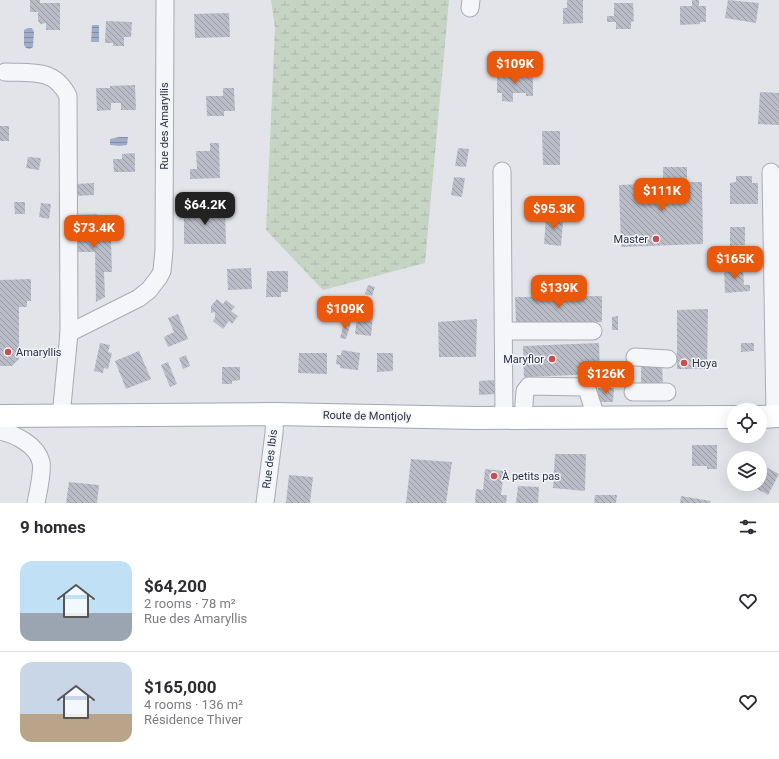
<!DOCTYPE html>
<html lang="en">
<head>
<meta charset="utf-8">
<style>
  :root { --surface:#fff; --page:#f2f2f3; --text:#2b2b33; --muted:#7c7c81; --line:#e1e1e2; --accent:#ea580c }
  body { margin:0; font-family:Roboto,sans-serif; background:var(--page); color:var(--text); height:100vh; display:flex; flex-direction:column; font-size:15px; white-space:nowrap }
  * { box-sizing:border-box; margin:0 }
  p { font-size:13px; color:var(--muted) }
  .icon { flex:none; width:22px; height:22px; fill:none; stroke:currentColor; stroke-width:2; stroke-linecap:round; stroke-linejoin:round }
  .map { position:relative; height:503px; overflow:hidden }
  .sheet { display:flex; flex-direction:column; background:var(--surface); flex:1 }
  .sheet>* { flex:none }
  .buttons { position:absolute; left:727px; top:403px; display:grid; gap:8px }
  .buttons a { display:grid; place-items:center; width:40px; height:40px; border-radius:50%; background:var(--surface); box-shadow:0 4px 16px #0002; font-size:20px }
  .price { position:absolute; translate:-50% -34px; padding:0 9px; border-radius:8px; background:var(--accent); color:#fff; font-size:13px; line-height:26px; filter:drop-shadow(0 1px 2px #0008) }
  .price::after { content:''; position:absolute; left:50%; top:24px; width:12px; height:9px; margin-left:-6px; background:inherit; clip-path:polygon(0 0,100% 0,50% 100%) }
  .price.on { background:#222; color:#fff }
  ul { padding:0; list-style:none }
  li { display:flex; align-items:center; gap:12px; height:100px; padding:0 20px }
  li+li { border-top:1px solid var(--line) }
  li span { display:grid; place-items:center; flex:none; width:112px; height:80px; border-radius:12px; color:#555 }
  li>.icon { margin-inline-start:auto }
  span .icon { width:48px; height:48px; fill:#fffc; stroke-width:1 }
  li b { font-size:17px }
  h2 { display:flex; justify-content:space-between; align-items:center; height:48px; padding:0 20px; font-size:17px }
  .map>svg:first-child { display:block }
  .wetland { fill:url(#wetland-marsh) }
  .water { fill:url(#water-rules) }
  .building { fill:url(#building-back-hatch) }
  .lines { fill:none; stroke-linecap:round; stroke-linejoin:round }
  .minor-casing { stroke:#a8aab4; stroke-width:19 }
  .major-casing { stroke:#a2a7b5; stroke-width:24 }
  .minor { stroke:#f5f6f9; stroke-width:17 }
  .major { stroke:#fff; stroke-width:22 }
  .poi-dot { fill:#c94f4e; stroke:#f2f4f8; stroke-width:1.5 }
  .labels { text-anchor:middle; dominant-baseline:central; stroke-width:3; stroke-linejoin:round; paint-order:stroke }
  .street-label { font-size:11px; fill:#2b3042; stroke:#f2f4f8 }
  .poi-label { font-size:11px; fill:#2b3042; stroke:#f2f4f8; text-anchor:start }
</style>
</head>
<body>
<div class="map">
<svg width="779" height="503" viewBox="0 0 779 503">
  <defs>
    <pattern id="wetland-marsh" width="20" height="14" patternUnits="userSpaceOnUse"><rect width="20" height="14" fill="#c6d4c4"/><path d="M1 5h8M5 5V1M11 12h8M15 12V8" fill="none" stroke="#aab6aa"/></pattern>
    <pattern id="water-rules" width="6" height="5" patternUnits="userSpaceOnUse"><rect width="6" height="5" fill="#9fadc8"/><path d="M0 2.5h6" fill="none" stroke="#828da4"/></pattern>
    <pattern id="building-back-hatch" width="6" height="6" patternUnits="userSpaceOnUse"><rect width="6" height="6" fill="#babdc7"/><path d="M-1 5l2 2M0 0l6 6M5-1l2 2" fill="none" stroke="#979aa3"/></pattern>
  </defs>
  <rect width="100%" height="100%" fill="#e3e4ea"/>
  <path class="wetland" d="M271,0H449L425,263L323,290L266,230L275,28Z"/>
  <g class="water">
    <path d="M92,25H99V42H91Z"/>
    <path d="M28,28H32L34,32L33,47L30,49L26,48L24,45V30Z"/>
    <path d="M119,137H128L127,145L120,146L110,145V139Z"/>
  </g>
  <g class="building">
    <path d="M30,0H40V3H60V30H46V23L41,24L38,21V12H30Z"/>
    <path d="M567,0H583V23L563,24V8H567Z"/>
    <path d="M692,0H699V6H706V22H700V24L680,25V6H692Z"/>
    <path d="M728,0L759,3L756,23L725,18Z"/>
    <path d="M614,3H633L634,21L631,22V29H616V22H607V16H614Z"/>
    <path d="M229,13L230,37L195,38L194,14Z"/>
    <path d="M106,21L132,22L131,37H124V46H113V43H105Z"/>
    <path d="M497,73H533V96H526V93H513V102L502,101V93H497Z"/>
    <path d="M135,85L136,110H121V103H111V110L97,111L96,88H110V86Z"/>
    <path d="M223,88H234L235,111H224V116H207L206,96H223Z"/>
    <path d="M760,92L779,93V125L758,124Z"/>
    <rect x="0" y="126" width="9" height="15"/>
    <path d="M542,131H560V165H543Z"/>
    <path d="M210,143H219L220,178L190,179V169H197L196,151H210Z"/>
    <path d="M458,148L469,149L466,167L455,166Z"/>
    <path d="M135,153V172H114L113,159H122V154Z"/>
    <path d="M28,157L41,158L39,170L26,168Z"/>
    <path d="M663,167H687V182H702L703,244L621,247L619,185L663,183Z"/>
    <path d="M736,176H752V183H758V204H730V183L736,182Z"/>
    <path d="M454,177L465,178L462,197L451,195Z"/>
    <path d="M94,183V195L76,196L75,184Z"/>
    <path d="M14,202H25V214H15Z"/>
    <path d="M41,203L51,204L49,219L39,217Z"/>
    <path d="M184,208H225L226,244H184Z"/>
    <path d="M558,210L564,211L561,246L544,244L546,217L557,218Z"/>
    <path d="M97,214V241H111L112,272H104L105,297L96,302L95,252H77L76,215Z"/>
    <path d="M730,227H745V245L730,246Z"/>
    <path d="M743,267L744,285H750V291L725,293L724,268Z"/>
    <path d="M251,268L252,289L228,290L227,269Z"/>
    <path d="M267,271H288V292H281V297H266Z"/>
    <path d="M31,279V301H27V307H19V359L12,366H0V280Z"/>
    <path d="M368,285L375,287L372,296L365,294Z"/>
    <path d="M602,296V322L516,323L515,297Z"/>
    <path d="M217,299L223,304L226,300L235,307L231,311L238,316L232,324L229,321L223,329L213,321L215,318V312L211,313V306Z"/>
    <path d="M358,307L371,309V316H373L371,336L355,334Z"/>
    <path d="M708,309L707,369H677V310Z"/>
    <path d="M178,314L188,339L168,347L164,337L174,332L168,318Z"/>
    <path d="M618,316V330H612V317Z"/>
    <path d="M477,319L476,357H439L438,322Z"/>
    <path d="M345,320L351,322L346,339L340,338Z"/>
    <path d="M100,343L110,345L108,352L112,353L108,369L104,368L103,373L94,371Z"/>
    <path d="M599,343L600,374L524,377L523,346Z"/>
    <path d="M741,343H754V351L741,352Z"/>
    <path d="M342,350L360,353L358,370L340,368V365L336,364L337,355H341Z"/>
    <path d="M139,351L151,379L126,389L115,361Z"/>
    <path d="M299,353H327V374L298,373Z"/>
    <path d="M377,353H393V371L377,372Z"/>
    <path d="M186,355L190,366L183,369L179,358Z"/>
    <path d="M168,362L177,384L170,387L161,365Z"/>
    <path d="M641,363H662L663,389H641Z"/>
    <path d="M222,367H240V380L232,381V384H222Z"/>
    <path d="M494,380L495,394L479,395V381Z"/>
    <path d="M598,388H614L613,402H598Z"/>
    <path d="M692,445H717V469H707V466H692Z"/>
    <path d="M555,454H586L585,491L553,488Z"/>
    <path d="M411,459L452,462L446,503H406Z"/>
    <path d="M760,464L779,474L768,495L749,484H760Z"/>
    <path d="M485,469L504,471L501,495H507L506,503H475L476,489L483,490Z"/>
    <path d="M289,475L313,477L310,503H286Z"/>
    <path d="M69,482L99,485L97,503H66Z"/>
    <path d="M518,486L539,487L538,503H516Z"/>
    <path d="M595,495H617L616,503H594Z"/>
    <path d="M681,496L711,501L710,503H680Z"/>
  </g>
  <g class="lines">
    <g class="minor-casing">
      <g id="minor">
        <path d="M470,8L471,0"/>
        <path d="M5,72C32,73 54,68 68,96L69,333L62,406L63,416"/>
        <path d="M502,171L504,417"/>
        <path d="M771,172L775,416"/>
        <path d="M504,331H593"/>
        <path d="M69,333L139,298L149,290L159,277L162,271L164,250L165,0"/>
        <path d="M635,357L668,359"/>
        <path d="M633,392H667"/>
        <path d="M523,417L525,391L529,386L585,387L588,392L596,417"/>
        <path d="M0,431C15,434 37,445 41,462C43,471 38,493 36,503"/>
        <path d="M265,503L274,433L275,414"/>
      </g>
    </g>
    <g class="major-casing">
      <g id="major">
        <path d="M0,416L275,414L476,418L734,417"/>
        <path d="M760,417L779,416"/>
      </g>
    </g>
    <use href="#minor" class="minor"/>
    <use href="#major" class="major"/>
  </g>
  <g class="poi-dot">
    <circle cx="656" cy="239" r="4"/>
    <circle cx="8" cy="352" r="4"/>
    <circle cx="552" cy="359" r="4"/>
    <circle cx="684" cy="363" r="4"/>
    <circle cx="494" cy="476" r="4"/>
  </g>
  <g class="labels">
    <g class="street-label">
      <text transform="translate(164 126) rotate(-90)">Rue des Amaryllis</text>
      <text transform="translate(367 416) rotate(1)">Route de Montjoly</text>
      <text transform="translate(270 459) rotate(-83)">Rue des Ibis</text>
    </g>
    <g class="poi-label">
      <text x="648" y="239" text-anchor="end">Master</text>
      <text x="16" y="352">Amaryllis</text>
      <text x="544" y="359" text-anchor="end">Maryflor</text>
      <text x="692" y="363">Hoya</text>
      <text x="502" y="476">À petits pas</text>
    </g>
  </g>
</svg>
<div class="buttons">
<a><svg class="icon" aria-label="locate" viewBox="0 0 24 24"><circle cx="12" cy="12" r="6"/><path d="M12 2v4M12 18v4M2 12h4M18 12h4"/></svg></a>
<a><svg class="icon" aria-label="layers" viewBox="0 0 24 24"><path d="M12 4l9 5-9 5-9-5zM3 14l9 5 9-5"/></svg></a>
</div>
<b class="price" style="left:515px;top:85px">$109K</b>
<b class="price" style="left:662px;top:212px">$111K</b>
<b class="price on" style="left:205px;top:226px">$64.2K</b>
<b class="price" style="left:554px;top:230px">$95.3K</b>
<b class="price" style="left:94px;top:249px">$73.4K</b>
<b class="price" style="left:735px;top:280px">$165K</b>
<b class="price" style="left:559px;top:309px">$139K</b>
<b class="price" style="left:345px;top:330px">$109K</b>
<b class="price" style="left:606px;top:395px">$126K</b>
</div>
<section class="sheet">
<h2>9 homes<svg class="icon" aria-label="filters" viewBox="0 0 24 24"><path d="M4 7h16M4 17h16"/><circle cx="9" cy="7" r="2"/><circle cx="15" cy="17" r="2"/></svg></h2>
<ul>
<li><span style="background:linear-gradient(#bfe0f5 65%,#9aa5b1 0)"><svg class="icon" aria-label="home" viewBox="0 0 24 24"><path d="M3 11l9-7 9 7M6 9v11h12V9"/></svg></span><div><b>$64,200</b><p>2 rooms · 78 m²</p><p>Rue des Amaryllis</p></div><svg class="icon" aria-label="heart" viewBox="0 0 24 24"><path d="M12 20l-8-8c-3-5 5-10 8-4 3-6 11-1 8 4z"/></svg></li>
<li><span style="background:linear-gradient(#c9d6e8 65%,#b9a48a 0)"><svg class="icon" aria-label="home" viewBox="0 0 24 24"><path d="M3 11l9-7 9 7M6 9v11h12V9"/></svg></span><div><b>$165,000</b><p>4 rooms · 136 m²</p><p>Résidence Thiver</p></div><svg class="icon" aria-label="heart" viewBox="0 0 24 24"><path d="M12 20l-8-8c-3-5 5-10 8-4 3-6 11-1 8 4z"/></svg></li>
</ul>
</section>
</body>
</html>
